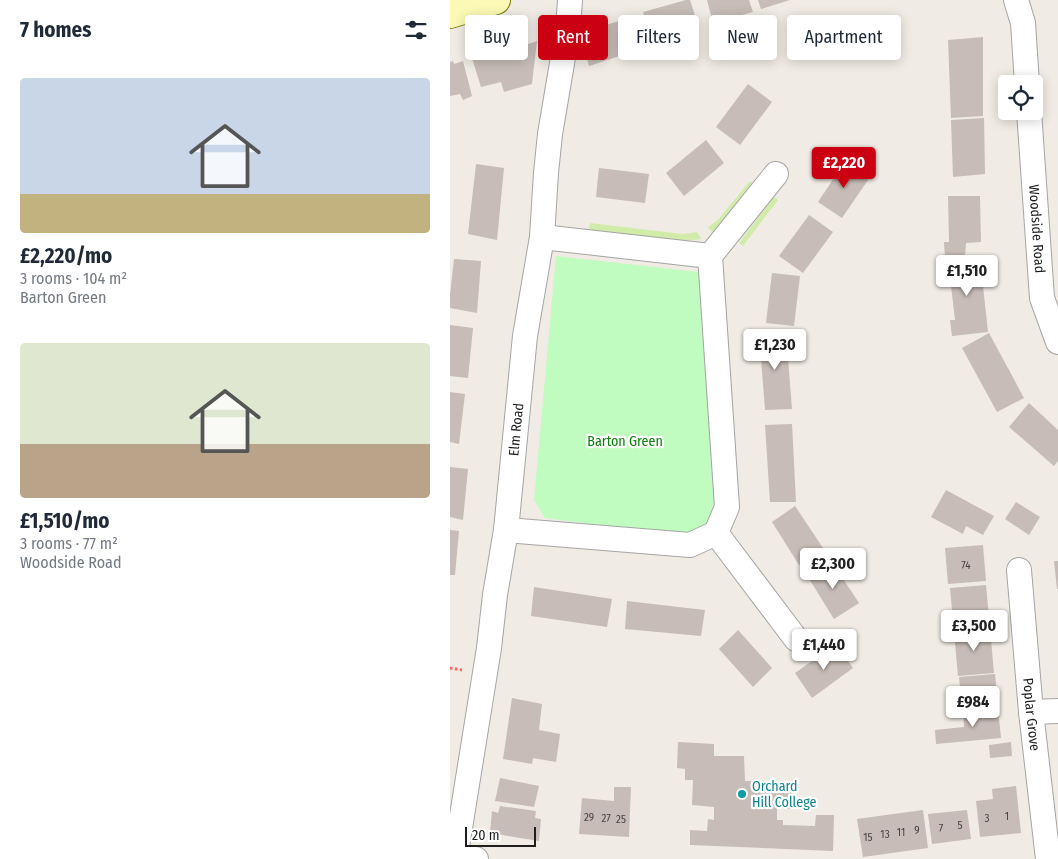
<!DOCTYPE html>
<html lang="en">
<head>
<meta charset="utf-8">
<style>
  :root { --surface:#fff; --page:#f6f6f7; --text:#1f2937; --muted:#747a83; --accent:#cc0013 }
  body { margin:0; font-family:"Fira Sans Condensed",sans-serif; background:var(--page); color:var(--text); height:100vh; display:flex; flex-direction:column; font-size:19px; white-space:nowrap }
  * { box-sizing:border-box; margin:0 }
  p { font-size:16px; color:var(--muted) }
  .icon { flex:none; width:28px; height:28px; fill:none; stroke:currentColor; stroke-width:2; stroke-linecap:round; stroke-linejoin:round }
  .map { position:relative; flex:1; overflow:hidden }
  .details { display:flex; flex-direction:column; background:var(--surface); width:450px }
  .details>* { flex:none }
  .guide { position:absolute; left:15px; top:15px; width:475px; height:45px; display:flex; gap:10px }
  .buttons { position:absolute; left:548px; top:75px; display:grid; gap:10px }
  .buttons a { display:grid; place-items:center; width:45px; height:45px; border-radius:5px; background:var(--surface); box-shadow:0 2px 12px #0003; font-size:25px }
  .scale { position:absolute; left:15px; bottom:12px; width:71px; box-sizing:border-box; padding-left:5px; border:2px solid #1e1e1e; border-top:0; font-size:14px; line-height:18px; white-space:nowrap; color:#1e1e1e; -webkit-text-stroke:4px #fff; paint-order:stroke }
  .price { position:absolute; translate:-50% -42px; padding:0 11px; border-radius:5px; background:#fff; color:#222; font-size:16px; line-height:32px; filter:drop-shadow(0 1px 2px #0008) }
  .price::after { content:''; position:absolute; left:50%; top:30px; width:15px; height:11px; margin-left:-8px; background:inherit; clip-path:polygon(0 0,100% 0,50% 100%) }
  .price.active { background:var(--accent); color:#fff }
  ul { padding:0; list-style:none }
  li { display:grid; align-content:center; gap:10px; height:265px; padding:0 20px }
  li span { display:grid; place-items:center; height:155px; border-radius:5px; color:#555 }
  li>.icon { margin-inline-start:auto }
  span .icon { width:90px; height:90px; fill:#fffc; stroke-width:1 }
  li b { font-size:21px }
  h2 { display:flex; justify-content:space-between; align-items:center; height:60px; padding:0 20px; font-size:21px }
  .tag { padding:0 18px; border-radius:5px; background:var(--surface); box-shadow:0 2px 12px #0003; font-size:18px; line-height:45px }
  .tag.active { background:var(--accent); color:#fff }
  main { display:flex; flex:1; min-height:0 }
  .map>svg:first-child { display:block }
  .grass { fill:#d0eca8 }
  .park { fill:#c0fbbf }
  .building { fill:#c7bcb7 }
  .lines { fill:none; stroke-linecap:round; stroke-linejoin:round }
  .street-casing { stroke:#a5a5a5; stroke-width:26 }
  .secondary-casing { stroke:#787a01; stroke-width:30 }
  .path { stroke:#ff6766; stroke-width:3; stroke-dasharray:2.5 2.5; stroke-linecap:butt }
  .street { stroke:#fff; stroke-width:24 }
  .secondary { stroke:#fcf9b6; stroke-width:28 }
  .culture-dot { fill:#0f9aa8; stroke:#fff; stroke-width:2 }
  .labels { text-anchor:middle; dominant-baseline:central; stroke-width:4.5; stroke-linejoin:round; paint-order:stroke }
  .number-label { font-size:11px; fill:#484644 }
  .street-label { font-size:14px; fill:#1e1e1e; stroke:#fff }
  .park-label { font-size:14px; fill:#098107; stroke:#fff }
  .culture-label { font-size:14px; fill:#0d838f; stroke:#fff; text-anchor:start }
</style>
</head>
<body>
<main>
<section class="details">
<h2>7 homes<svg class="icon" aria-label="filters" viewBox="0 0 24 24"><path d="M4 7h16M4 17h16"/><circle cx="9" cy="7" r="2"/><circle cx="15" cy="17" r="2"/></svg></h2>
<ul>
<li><span style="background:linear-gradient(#c9d6e8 75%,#c2b280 0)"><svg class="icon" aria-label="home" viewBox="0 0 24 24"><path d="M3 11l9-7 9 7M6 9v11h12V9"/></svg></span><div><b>£2,220/mo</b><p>3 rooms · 104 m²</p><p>Barton Green</p></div></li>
<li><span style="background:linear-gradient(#dfe7d0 65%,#b9a48a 0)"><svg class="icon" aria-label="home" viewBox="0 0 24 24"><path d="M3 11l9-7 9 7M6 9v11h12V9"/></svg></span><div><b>£1,510/mo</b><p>3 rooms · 77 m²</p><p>Woodside Road</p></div></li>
</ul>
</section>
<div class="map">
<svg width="608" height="859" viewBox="0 0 608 859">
  <rect width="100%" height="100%" fill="#f0ebe4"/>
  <g class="grass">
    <path d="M300,181L305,185L271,227L262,232L258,227L267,221Z"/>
    <path d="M324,197L328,200L293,246L289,243Z"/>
    <path d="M140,223L232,234L247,232L251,239L233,241L139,231Z"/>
  </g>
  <path class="park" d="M106,256L249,272L265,500L259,526L239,536L95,518L84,500Z"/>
  <g class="building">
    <path d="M236,0H240L249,27L228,34L232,43L205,51L193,12Z"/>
    <path d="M257,0H299L303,12L263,23Z"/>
    <path d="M308,0H340L311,9Z"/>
    <path d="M178,18L179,21L187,18L197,47L139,66L135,52L141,50L137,34L156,28V25Z"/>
    <path d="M533,37V116L501,118L498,40Z"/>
    <path d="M87,41L82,84L54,92L51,82L31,87L22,58L30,57L29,53L52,47L53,49L62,46L63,49Z"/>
    <path d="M3,61L4,64L13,61L22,96L13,100L10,94L0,96V62Z"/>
    <path d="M298,84L322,102L290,145L266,127Z"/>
    <path d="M534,118L535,174L503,177L501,120Z"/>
    <path d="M256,140L274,163L234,196L216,173Z"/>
    <path d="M396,160L420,177L392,218L368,202Z"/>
    <path d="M26,164L54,168L47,240L18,234Z"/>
    <path d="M149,168L199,174L195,203L146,197Z"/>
    <path d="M498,196H530L531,242L516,243L515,256L495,257L494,242H499Z"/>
    <path d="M359,215L383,232L353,273L329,256Z"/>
    <path d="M4,259L31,261L27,313L0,308V295Z"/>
    <path d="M530,259L538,332L502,336L500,320H505L500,277H495L493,263Z"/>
    <path d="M322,273L350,276L344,326L316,323Z"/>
    <path d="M0,325L23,328L18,378L0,376Z"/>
    <path d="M309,333H336L342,409L315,410Z"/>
    <path d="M539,333L574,398L547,412L512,348Z"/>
    <path d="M0,392L15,394L9,444L0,442Z"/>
    <path d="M579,403L608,430V461L604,466L559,427Z"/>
    <path d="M342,424L346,502H320L315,425Z"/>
    <path d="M0,467L18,469L13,520L0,517Z"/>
    <path d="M496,490L544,516L533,535L516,526L513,534L481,517Z"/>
    <path d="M566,502L590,517L579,535L555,519Z"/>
    <path d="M345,506L373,548L349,565L322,522Z"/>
    <path d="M0,530L9,531L5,575H0Z"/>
    <path d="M533,545L536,581L498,584L495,548Z"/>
    <path d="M604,561H608V589H607Z"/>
    <path d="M382,562L409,603L384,619L358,577Z"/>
    <path d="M536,585L540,629L504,632L500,588Z"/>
    <path d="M84,587L162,599L157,627L81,616Z"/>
    <path d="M177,601L255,610L251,636L175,629Z"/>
    <path d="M540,629L544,673L508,676L504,632Z"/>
    <path d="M288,630L322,668L303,687L269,649Z"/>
    <path d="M386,644L403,668L362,698L345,673Z"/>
    <path d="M545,674L548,705L512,709L509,677Z"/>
    <path d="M62,698L92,704L89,730L110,734L106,762L83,758L82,764L53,759Z"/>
    <path d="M548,708L551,738L486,744L485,730L514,727L513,711Z"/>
    <path d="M228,742L264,744V756H294L295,781L343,783L341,809H327V820H333V825L365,826L366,815H384L383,851L240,845V830L257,831L258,819L264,820V807L242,805L243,780H235V769L227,768Z"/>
    <path d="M561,742L562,756L540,758L539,745Z"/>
    <path d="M50,778L89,786L84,807L45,801Z"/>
    <path d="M566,786L571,833L530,837L526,801L543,799L542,789Z"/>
    <path d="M164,787H181L179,837L129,834L132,798L164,801Z"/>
    <path d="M50,806L86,811L85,818L91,819L89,841L40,833L42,811L48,813Z"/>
    <path d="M473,810L478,848L413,857L407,819Z"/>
    <path d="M517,810L521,839L482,844L478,814Z"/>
  </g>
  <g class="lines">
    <g class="street-casing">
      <g id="street">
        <path d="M566,0L573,23L577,84"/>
        <path id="s1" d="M579,111L592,298L608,342"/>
        <path d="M92,237L260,256"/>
        <path d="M56,530L240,545L266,533L277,507L260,256L326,174"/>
        <path d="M266,533L346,639"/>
        <path id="s2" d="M569,570L581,712L598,859"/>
        <path d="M581,712L608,711"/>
        <path d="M6,856L26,859"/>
        <path id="s3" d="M5,859L39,648L45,595L56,530L75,336L92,237L96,173L100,134L118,28L120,0"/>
      </g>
    </g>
    <g class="secondary-casing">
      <path id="secondary" d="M0,14L46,0"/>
    </g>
    <path class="path" d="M0,668L12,670"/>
    <use href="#street" class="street"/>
    <use href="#secondary" class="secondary"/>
  </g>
  <circle class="culture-dot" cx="292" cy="794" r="5"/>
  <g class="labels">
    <g class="number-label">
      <text x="516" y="565">74</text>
      <text x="557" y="816">1</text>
      <text x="139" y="817">29</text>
      <text x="156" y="818">27</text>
      <text x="537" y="818">3</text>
      <text x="171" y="819">25</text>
      <text x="510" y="825">5</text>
      <text x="491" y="828">7</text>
      <text x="467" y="830">9</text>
      <text x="451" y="832">11</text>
      <text x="435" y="834">13</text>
      <text x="418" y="837">15</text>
    </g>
    <g class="street-label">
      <text stroke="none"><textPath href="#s1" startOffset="118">Woodside Road</textPath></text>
      <text stroke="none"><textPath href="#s3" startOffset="434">Elm Road</textPath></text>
      <text stroke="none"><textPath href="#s2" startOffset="145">Poplar Grove</textPath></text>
    </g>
    <g class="park-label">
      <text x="175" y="441">Barton Green</text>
    </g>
    <g class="culture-label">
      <text x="302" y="786">Orchard<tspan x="302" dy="16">Hill College</tspan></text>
    </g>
  </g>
</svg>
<div class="buttons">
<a><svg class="icon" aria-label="locate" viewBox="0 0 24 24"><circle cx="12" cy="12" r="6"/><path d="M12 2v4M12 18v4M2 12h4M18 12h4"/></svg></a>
</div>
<div class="scale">20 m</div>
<b class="price active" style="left:394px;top:189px">£2,220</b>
<b class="price" style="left:517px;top:297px">£1,510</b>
<b class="price" style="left:325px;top:371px">£1,230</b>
<b class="price" style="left:383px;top:590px">£2,300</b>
<b class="price" style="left:524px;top:652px">£3,500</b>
<b class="price" style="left:374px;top:671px">£1,440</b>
<b class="price" style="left:523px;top:728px">£984</b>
<div class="guide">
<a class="tag">Buy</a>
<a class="tag active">Rent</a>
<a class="tag">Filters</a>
<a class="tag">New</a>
<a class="tag">Apartment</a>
</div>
</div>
</main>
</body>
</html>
